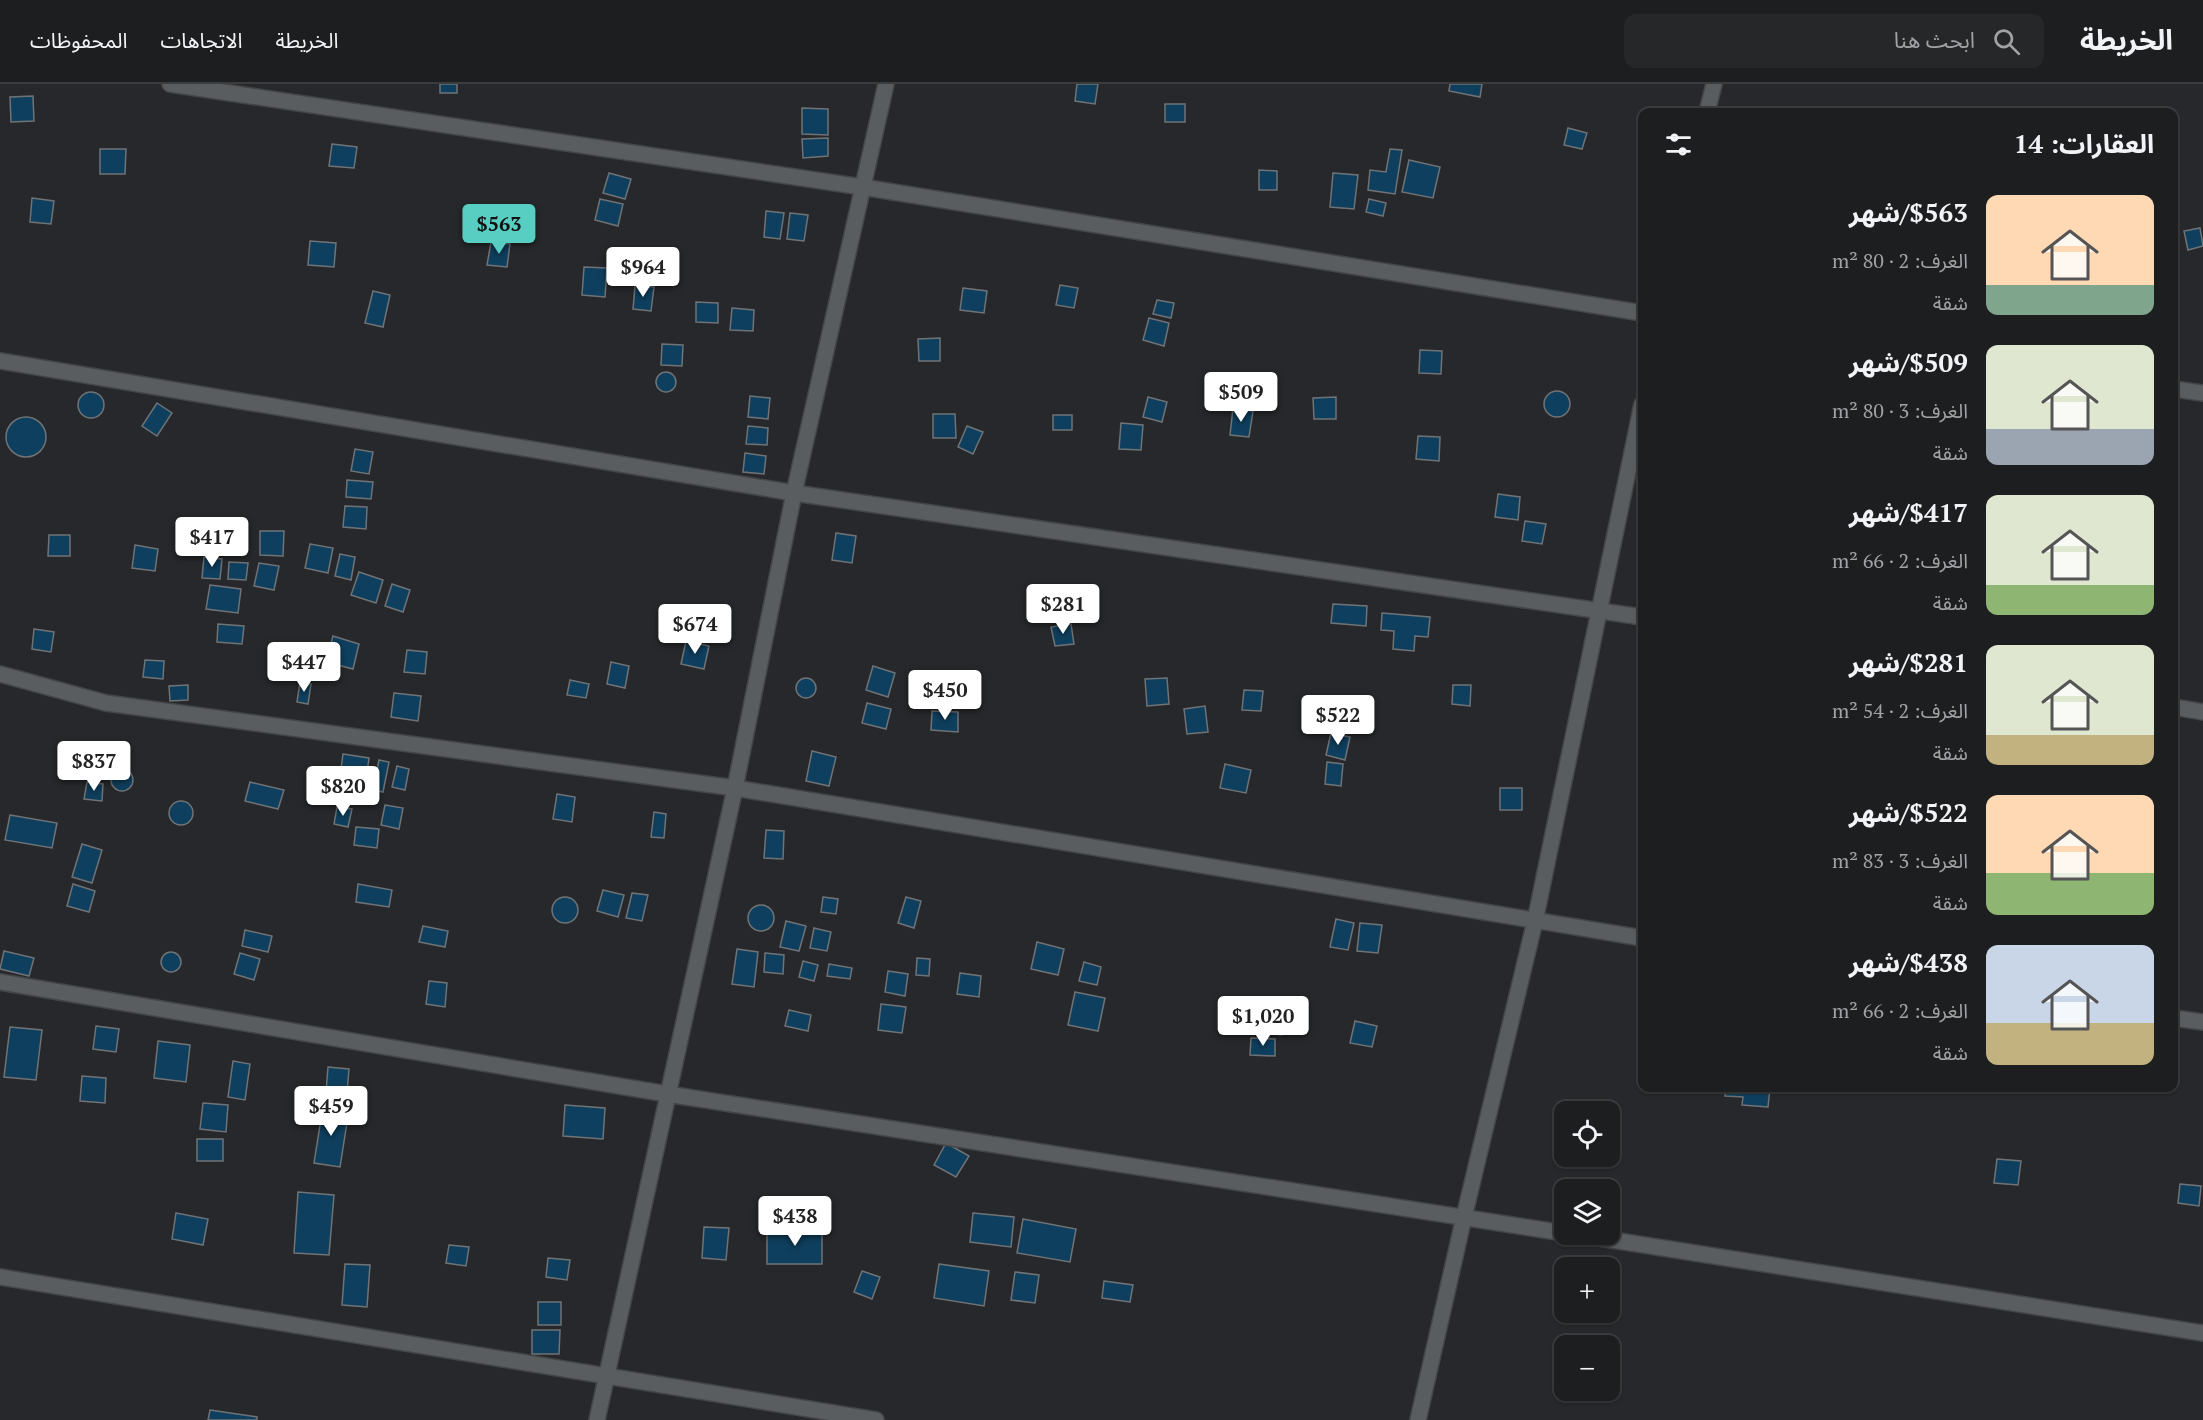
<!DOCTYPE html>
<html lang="ar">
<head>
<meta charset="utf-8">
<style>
  :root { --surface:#1c1e20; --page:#252729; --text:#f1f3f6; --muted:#a0a2a5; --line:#3a3c3e; --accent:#57cec1 }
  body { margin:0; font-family:"PT Serif","Noto Sans Arabic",serif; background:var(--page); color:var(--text); direction:rtl; height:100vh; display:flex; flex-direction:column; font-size:22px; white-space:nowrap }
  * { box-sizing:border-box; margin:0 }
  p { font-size:20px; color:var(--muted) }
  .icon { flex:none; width:33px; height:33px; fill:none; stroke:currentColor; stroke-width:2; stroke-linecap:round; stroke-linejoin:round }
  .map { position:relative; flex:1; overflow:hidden; direction:ltr }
  .side { position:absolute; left:1638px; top:24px; width:540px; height:984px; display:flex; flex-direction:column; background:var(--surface); border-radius:12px; box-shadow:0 2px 4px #0004,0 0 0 2px var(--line); direction:rtl }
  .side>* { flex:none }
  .controls { position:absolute; left:1554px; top:1017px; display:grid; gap:12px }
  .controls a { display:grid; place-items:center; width:66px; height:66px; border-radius:12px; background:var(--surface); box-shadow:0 2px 4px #0004,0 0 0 2px var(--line); font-size:30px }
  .price { position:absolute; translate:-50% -51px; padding:0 14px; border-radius:6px; background:#fff; color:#222; font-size:20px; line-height:39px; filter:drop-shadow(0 2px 3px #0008) }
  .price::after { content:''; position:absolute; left:50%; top:36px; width:18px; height:14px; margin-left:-9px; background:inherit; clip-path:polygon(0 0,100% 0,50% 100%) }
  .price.on { background:var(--accent); color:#111 }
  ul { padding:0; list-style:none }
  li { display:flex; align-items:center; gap:18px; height:150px; padding:0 24px }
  li span { display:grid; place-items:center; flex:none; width:168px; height:120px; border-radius:12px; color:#555 }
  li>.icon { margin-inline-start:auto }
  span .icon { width:72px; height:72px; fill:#fffc; stroke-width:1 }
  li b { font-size:26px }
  h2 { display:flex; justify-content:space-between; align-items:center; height:72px; padding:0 24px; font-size:26px }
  header { display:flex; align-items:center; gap:36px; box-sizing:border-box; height:84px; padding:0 30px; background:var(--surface); border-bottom:2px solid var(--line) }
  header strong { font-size:28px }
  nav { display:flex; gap:33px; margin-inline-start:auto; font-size:21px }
  .search { width:420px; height:54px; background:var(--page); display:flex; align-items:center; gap:15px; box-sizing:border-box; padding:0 21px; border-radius:12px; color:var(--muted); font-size:22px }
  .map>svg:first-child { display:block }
  .building { fill:#0f3f5e; stroke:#707375; stroke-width:1.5 }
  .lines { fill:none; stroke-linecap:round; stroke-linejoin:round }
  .minor-casing { stroke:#434547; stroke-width:18 }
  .minor { stroke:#5a5d5f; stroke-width:15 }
</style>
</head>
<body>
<header>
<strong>الخريطة</strong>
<div class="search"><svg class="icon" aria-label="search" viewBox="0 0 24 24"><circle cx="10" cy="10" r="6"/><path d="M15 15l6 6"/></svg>ابحث هنا</div>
<nav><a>الخريطة</a><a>الاتجاهات</a><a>المحفوظات</a></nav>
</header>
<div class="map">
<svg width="2203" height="1336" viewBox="0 0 2203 1336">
  <rect width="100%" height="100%" fill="#26282b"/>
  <g class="building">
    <rect x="440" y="0" width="17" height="9"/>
    <path d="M1077,0H1098L1095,20L1075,17Z"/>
    <path d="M1450,0H1482L1480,13L1449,7Z"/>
    <path d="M33,12L34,37L11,38L10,13Z"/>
    <rect x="1165" y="20" width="20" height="18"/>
    <path d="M802,24L828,25V51L802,50Z"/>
    <path d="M1568,44L1587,49L1582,65L1564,61Z"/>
    <path d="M828,54V72L803,74L802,55Z"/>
    <path d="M332,60L357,63L354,84L329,82Z"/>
    <path d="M100,65H126L125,90H100Z"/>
    <path d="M1390,65L1402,66L1395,110L1368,106L1370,86L1386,88Z"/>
    <path d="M1409,76L1440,83L1433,114L1402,108Z"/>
    <path d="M1259,86L1277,87V106H1259Z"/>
    <path d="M609,89L631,95L625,115L603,109Z"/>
    <path d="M1333,89L1358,91L1354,125L1330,123Z"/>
    <path d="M32,114L54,117L51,140L30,138Z"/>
    <path d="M600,115L623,120L618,142L595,136Z"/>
    <path d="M1369,115L1386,119L1383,132L1366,128Z"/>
    <path d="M766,127L784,129L780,155L764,153Z"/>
    <path d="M790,129L808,131L804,157L787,155Z"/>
    <path d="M2200,144L2203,162L2188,166L2184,147Z"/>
    <path d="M310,157L336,159L334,183L308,181Z"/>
    <path d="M491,158L510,160L507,183L487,181Z"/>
    <path d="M584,183L607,184L605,213L582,211Z"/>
    <path d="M1060,201L1078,204L1074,224L1056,221Z"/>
    <path d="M635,202L654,203L651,227L633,225Z"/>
    <path d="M963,204L987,207L984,229L960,226Z"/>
    <path d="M373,207L390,211L383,243L365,239Z"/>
    <path d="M1157,216L1174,219L1171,234L1153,230Z"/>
    <path d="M696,218L718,219V239L696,238Z"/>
    <path d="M732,224L754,226L753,247L730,246Z"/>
    <path d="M1149,234L1169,239L1164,262L1143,256Z"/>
    <path d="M940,254V277H919L918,255Z"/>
    <path d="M662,260L683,261L682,282L661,281Z"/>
    <path d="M1420,266L1442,267L1441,290L1419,289Z"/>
    <circle cx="666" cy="298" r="10"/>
    <circle cx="1557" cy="320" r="13"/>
    <circle cx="91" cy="321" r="13"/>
    <path d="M750,312L770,314L768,335L748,333Z"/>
    <path d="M1148,313L1167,318L1162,338L1143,333Z"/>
    <path d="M1336,313V335H1314L1313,314Z"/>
    <path d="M157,319L172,329L157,352L142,342Z"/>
    <path d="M1233,324L1253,327L1249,353L1230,351Z"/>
    <path d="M933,330H955L956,354H933Z"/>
    <rect x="1053" y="331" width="19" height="15"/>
    <circle cx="26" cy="353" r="20"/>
    <path d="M1121,339L1143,341L1141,366L1119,365Z"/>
    <path d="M748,342L768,344L767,361L746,360Z"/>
    <path d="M967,342L983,348L973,370L958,363Z"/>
    <path d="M1418,352L1440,353L1439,377L1416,375Z"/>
    <path d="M355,365L373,368L369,390L351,387Z"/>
    <path d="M745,369L766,372L764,390L743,388Z"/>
    <path d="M347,396L373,398L371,415L346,413Z"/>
    <path d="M1498,410L1520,413L1518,436L1495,433Z"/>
    <path d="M345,422L367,423L366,445L343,443Z"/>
    <path d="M1525,437L1546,440L1542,460L1522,457Z"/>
    <path d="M260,447H284L283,472L260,471Z"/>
    <path d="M836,449L856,452L852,479L832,476Z"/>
    <path d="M49,451H70V472H48Z"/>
    <path d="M310,460L333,464L328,489L305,484Z"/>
    <path d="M135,461L158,465L155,487L132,484Z"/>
    <path d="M340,470L355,473L351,496L335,492Z"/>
    <path d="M204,473L222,475L220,495L202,494Z"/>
    <path d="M2174,476L2178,477V505H2174Z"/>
    <path d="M229,478L248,479L246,496L228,495Z"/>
    <path d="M259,479L279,482L274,506L254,502Z"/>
    <path d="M359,488L383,496L376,519L351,511Z"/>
    <path d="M392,500L410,506L403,528L385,522Z"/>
    <path d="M210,501L241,505L238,529L206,525Z"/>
    <path d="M1333,520L1367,522L1366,542L1331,539Z"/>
    <path d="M1382,529L1430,533L1428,553L1415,552L1414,567L1393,565L1394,547L1381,546Z"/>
    <path d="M218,540L244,542L242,560L217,558Z"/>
    <path d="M1071,540L1074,560L1055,562L1051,543Z"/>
    <path d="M34,545L54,548L51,568L32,565Z"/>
    <path d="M333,552L359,560L353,585L326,578Z"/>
    <path d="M686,557L709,562L704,585L681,580Z"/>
    <path d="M407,566L427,568L425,590L404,588Z"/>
    <path d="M145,576L164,577L163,595L143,593Z"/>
    <path d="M611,578L629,582L625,604L607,600Z"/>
    <path d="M873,582L895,589L888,613L866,606Z"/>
    <circle cx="806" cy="604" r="10"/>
    <path d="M1167,594L1169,620L1147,622L1145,595Z"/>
    <path d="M570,596L589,600L586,614L567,611Z"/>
    <path d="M300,598L311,600L308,620L297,618Z"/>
    <path d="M188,601V616L170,617L169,602Z"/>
    <path d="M1453,601H1471L1470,622L1452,620Z"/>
    <path d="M1244,606L1263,607L1261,627L1242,626Z"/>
    <path d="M394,609L421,612L418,637L391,633Z"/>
    <path d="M867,619L891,625L886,645L862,639Z"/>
    <path d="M1205,622L1208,648L1187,650L1184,625Z"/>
    <path d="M932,627L958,628V648L931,646Z"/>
    <path d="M1331,649L1350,653L1345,676L1326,671Z"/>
    <path d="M812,667L836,673L829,702L806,697Z"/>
    <path d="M343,670L369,674L365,703L339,700Z"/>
    <path d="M379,676L389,678L383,708L373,706Z"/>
    <path d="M1327,678L1343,680L1341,702L1325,700Z"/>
    <path d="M1225,680L1251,686L1246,709L1220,704Z"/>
    <path d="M397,682L409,685L405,706L392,703Z"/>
    <circle cx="122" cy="696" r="11"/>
    <path d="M87,698L103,700L102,717L84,715Z"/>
    <path d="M250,698L284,706L278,725L245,717Z"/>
    <rect x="1500" y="704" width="22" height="22"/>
    <path d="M557,710L575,713L572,738L553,735Z"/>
    <circle cx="181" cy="729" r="12"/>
    <path d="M385,721L403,724L399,745L381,741Z"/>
    <path d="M337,723L352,725L348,743L334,740Z"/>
    <path d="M654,728L666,730L664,754L651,753Z"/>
    <path d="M10,731L57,739L52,764L5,756Z"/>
    <path d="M356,743L379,745L377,764L354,761Z"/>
    <path d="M766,746L784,747L783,775L764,774Z"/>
    <path d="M82,760L102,766L92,799L72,793Z"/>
    <path d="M73,800L95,807L89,828L67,822Z"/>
    <path d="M358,800L392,806L389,823L356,818Z"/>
    <path d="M603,806L624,811L618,833L597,827Z"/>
    <path d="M632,809L648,811L642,837L626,834Z"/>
    <path d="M823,813L838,815L836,830L821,828Z"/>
    <path d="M906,813L921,817L914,844L898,839Z"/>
    <circle cx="565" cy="826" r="13"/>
    <circle cx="761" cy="834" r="13"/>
    <path d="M1336,835L1354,839L1348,866L1330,863Z"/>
    <path d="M786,837L806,842L799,867L780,863Z"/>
    <path d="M1360,839L1382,841L1378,869L1357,867Z"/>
    <path d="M423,842L448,847L445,863L419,858Z"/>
    <path d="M814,844L831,848L827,867L810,864Z"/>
    <path d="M245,846L272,852L268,868L242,862Z"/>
    <path d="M1037,858L1064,865L1058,891L1031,885Z"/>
    <path d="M737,865L758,868L754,903L732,900Z"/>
    <path d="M4,867L34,874L29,892L0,885Z"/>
    <circle cx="171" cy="878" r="10"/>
    <path d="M240,869L260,875L254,896L234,890Z"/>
    <path d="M765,869L784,871L783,890L764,888Z"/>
    <path d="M917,874L930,875L929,892L916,891Z"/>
    <path d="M803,877L818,881L814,897L799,893Z"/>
    <path d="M1084,878L1101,883L1097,901L1079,897Z"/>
    <path d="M829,880L852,884L850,895L827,892Z"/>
    <path d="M888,887L908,890L905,912L885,908Z"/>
    <path d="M960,889L981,892L979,913L957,910Z"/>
    <path d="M429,897L447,899L445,923L426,920Z"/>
    <path d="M1075,908L1105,914L1098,947L1068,941Z"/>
    <path d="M881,920L906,923L902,949L878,946Z"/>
    <path d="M789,926L811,931L808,947L785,942Z"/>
    <path d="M1267,926L1285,929L1281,951L1264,948Z"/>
    <path d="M1355,937L1377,942L1372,963L1350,959Z"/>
    <path d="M96,942L119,945L116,968L93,965Z"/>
    <path d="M10,943L42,946L36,996L4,993Z"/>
    <path d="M1251,954L1275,955V972L1250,971Z"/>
    <path d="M158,957L190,961L186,998L154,994Z"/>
    <path d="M233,977L250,980L245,1016L228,1013Z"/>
    <path d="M328,983L349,985L347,1009L326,1008Z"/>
    <path d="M82,992L106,994L105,1019L80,1017Z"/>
    <path d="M1726,1004H1770L1768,1023L1742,1021L1743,1013L1725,1012Z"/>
    <path d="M203,1019L228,1021L226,1048L200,1045Z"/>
    <path d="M565,1021L605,1024L603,1055L563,1052Z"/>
    <path d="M323,1022L349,1026L340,1083L314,1079Z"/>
    <rect x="197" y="1055" width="26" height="22"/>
    <path d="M946,1059L969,1072L956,1093L934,1081Z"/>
    <path d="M1997,1075L2021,1077L2018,1101L1994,1099Z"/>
    <path d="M2180,1100L2201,1102L2199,1122L2178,1119Z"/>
    <path d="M298,1108L334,1111L329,1171L294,1169Z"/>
    <path d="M176,1129L208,1135L203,1161L172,1155Z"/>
    <path d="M973,1129L1014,1133L1011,1163L970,1158Z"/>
    <path d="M1023,1135L1076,1145L1070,1178L1017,1169Z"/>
    <path d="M704,1143L729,1144L726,1176L702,1174Z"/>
    <path d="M822,1146V1180H767V1147Z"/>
    <path d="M449,1161L469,1163L466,1182L446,1179Z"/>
    <path d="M548,1174L570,1176L567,1196L546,1193Z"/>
    <path d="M345,1180L370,1181L367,1223L342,1221Z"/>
    <path d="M939,1180L989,1187L984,1222L934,1214Z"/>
    <path d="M862,1187L880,1193L872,1215L854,1208Z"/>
    <path d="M1015,1188L1039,1191L1035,1219L1011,1216Z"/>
    <path d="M1104,1197L1133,1201L1130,1218L1102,1214Z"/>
    <rect x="538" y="1218" width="23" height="23"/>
    <path d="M532,1246H560L559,1270H532Z"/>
    <path d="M210,1326L257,1333V1336H208Z"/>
  </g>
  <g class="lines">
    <g class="minor-casing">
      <g id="minor">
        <path d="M170,0L862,103L1642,229"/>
        <path d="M1707,28L1714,0"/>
        <path d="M0,277L794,409L1642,533"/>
        <path d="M2174,305L2203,309"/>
        <path d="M0,590L106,619L735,704L1642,854"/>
        <path d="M2174,623L2203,628"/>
        <path d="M0,898L667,1010L1564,1149"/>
        <path d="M2174,934L2203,938"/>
        <path d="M1574,1150L2203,1249"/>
        <path d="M0,1193L876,1336"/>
        <path d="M597,1336L735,704L794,409L886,0"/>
        <path d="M1418,1336L1464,1133L1535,837L1642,320"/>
      </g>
    </g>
    <use href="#minor" class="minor"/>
  </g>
</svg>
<div class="controls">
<a><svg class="icon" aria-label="locate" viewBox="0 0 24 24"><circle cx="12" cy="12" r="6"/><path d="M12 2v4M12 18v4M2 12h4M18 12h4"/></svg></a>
<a><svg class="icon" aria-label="layers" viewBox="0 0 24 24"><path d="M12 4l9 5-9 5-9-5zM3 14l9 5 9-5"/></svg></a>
<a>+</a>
<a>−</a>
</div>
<b class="price on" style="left:499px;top:171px">$563</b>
<b class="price" style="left:643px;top:214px">$964</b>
<b class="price" style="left:1241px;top:339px">$509</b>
<b class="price" style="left:212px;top:484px">$417</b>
<b class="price" style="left:1063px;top:551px">$281</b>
<b class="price" style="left:695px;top:571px">$674</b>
<b class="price" style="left:304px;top:609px">$447</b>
<b class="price" style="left:945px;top:637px">$450</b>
<b class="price" style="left:1338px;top:662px">$522</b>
<b class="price" style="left:94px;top:708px">$837</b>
<b class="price" style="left:343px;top:733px">$820</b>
<b class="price" style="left:1263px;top:963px">$1,020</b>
<b class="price" style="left:331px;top:1053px">$459</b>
<b class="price" style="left:795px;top:1163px">$438</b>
<section class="side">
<h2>العقارات: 14<svg class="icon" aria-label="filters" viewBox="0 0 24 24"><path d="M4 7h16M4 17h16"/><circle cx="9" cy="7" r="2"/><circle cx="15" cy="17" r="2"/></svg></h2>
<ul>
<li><span style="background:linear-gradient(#ffd9b3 75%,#7fa58c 0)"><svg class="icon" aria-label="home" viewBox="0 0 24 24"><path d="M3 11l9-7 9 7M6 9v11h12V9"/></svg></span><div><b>$563/شهر</b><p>الغرف: 2 · 80 m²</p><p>شقة</p></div></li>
<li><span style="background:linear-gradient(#dfe7d0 70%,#9aa5b1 0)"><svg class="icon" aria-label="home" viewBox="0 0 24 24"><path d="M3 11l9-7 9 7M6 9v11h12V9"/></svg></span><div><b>$509/شهر</b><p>الغرف: 3 · 80 m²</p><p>شقة</p></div></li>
<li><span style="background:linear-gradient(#dfe7d0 75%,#8fb573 0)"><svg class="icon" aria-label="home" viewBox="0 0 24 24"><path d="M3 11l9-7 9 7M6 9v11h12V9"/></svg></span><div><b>$417/شهر</b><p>الغرف: 2 · 66 m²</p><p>شقة</p></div></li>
<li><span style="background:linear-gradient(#dfe7d0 75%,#c2b280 0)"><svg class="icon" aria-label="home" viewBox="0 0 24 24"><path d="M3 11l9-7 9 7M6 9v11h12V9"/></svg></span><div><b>$281/شهر</b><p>الغرف: 2 · 54 m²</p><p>شقة</p></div></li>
<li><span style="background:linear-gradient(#ffd9b3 65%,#8fb573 0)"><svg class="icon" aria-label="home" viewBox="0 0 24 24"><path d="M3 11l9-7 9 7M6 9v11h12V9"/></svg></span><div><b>$522/شهر</b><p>الغرف: 3 · 83 m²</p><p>شقة</p></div></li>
<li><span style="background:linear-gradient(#c9d6e8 65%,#c2b280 0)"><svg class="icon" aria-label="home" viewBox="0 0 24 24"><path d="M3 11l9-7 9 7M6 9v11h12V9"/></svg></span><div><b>$438/شهر</b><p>الغرف: 2 · 66 m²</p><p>شقة</p></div></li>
</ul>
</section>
</div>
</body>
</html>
